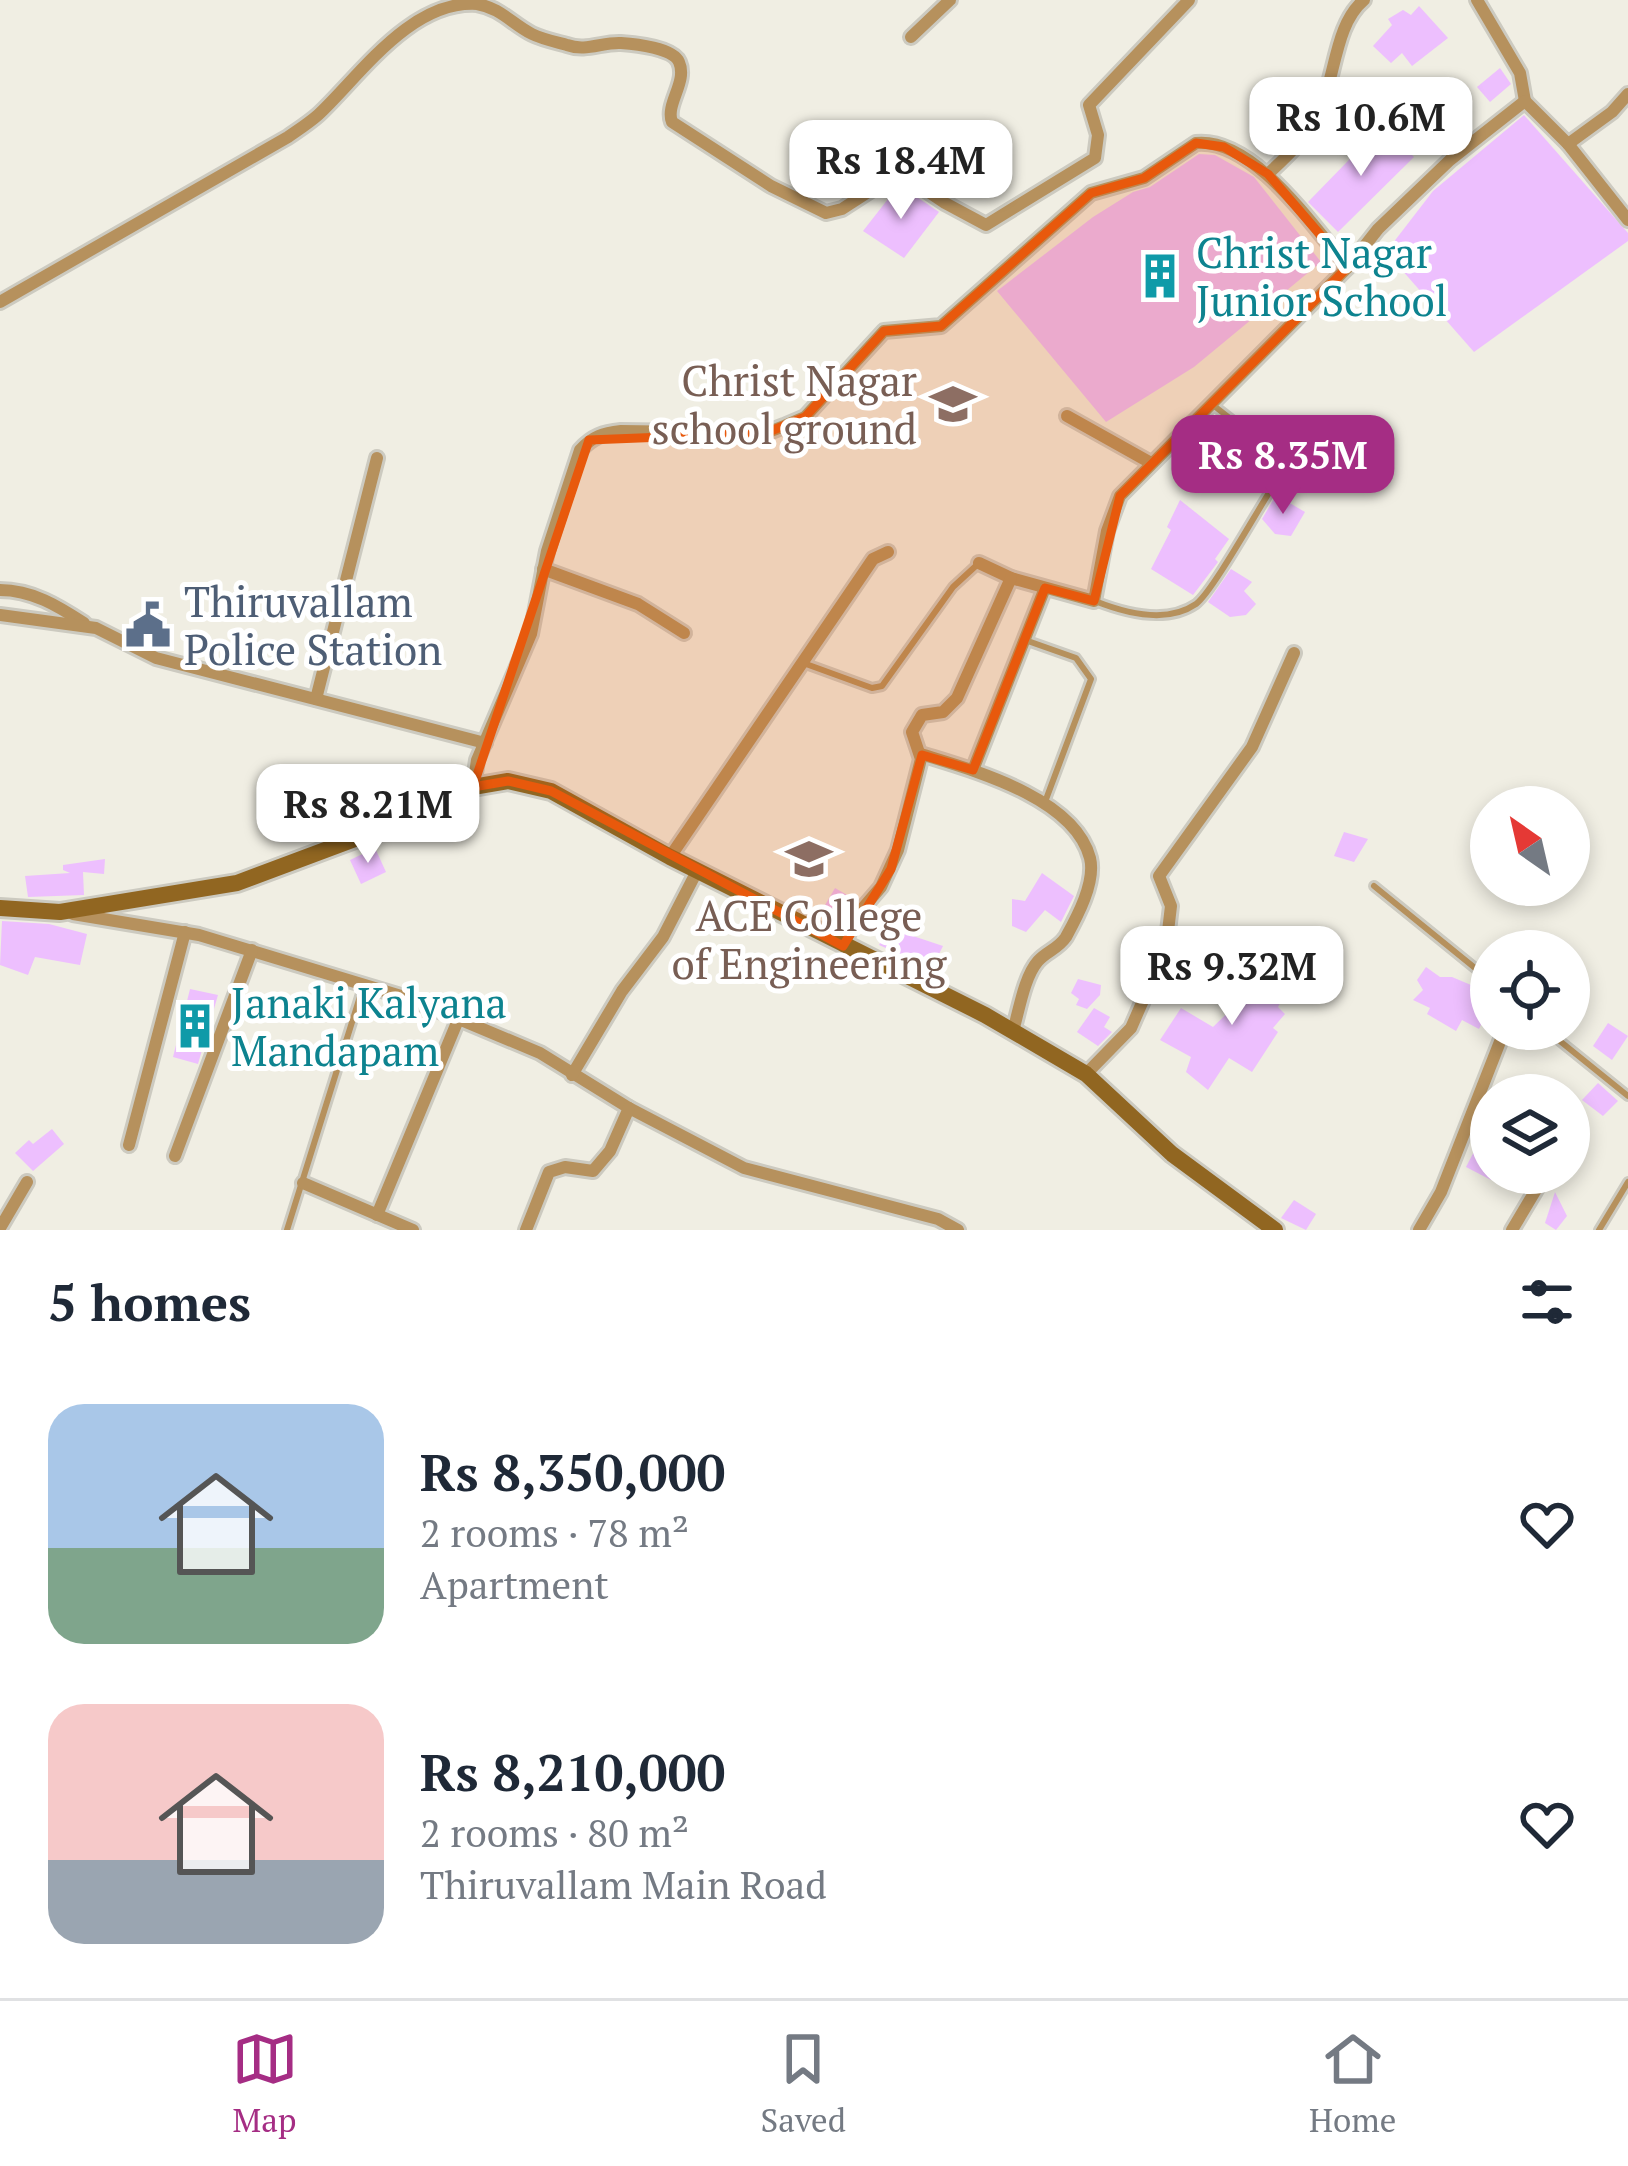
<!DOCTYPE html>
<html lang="en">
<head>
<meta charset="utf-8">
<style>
  :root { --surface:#fff; --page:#f6f6f7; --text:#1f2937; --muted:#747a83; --line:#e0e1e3; --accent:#a52d84 }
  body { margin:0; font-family:"PT Serif",serif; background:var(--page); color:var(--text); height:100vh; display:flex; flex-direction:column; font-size:45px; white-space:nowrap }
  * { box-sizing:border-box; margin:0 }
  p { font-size:39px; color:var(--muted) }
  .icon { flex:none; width:66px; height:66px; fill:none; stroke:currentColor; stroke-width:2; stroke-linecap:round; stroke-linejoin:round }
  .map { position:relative; height:1230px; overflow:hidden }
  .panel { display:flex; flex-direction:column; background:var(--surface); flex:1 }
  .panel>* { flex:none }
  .needle { width:78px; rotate:326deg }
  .buttons { position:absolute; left:1470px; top:786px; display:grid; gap:24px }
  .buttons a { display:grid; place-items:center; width:120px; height:120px; border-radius:50%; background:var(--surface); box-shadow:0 6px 18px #0003; font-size:60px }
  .price { position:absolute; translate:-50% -102px; padding:0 27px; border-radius:24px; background:#fff; color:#222; font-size:39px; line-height:78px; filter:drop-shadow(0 3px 6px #0008) }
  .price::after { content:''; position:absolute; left:50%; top:72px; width:36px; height:27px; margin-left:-18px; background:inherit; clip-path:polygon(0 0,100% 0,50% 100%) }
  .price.on { background:var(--accent); color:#fff }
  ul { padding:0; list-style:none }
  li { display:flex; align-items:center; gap:36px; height:300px; padding:0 48px }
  li span { display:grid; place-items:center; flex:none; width:336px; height:240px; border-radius:36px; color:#555 }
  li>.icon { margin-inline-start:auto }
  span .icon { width:144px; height:144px; fill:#fffc; stroke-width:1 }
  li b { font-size:51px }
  h2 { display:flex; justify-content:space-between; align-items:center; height:144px; padding:0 48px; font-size:51px }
  .dock { display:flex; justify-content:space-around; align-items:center; height:168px; border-top:3px solid var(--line); background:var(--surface); font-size:33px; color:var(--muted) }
  .dock a { display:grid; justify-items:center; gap:6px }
  .dock .on { color:var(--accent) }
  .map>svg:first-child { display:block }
  .building { fill:#edbffe }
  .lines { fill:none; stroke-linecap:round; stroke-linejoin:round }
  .lane-casing { stroke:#cccac0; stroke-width:12 }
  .street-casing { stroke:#cccac0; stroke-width:18 }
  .secondary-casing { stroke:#cccac0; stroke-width:22 }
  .lane { stroke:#b6915d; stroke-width:6 }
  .street { stroke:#b6915d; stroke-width:12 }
  .secondary { stroke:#916621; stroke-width:16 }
  .marked { fill:#e8590c; fill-opacity:0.2; stroke:#e8590c; stroke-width:9; stroke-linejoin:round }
  .labels { text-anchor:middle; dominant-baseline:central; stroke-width:10; stroke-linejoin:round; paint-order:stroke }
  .culture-label { font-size:42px; fill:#0d838f; stroke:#fff; text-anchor:start }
  .education-label { font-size:42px; fill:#785e54; stroke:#fff; text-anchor:end }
  .service-label { font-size:42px; fill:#4e5e75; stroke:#fff; text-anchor:start }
</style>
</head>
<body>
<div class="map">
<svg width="1628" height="1230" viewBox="0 0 1628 1230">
  <rect width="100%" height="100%" fill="#f0eee3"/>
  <g class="building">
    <path d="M1419,6L1448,38L1412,66L1402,53L1391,63L1373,46L1392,25L1388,19L1403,10L1411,15Z"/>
    <path d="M1500,68L1511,84L1490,102L1477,87Z"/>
    <path d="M1524,115L1628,233V241L1474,352L1386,252L1433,191Z"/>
    <path d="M1382,126L1414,157L1338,232L1308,202Z"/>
    <path d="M1199,154L1215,155L1254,177L1321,262L1194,367L1106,422L997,291L1093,217L1133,192L1150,187Z"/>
    <path d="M899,185L939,212L904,258L863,231Z"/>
    <path d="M1276,495L1305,512L1291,536L1275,534L1262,519Z"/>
    <path d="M1180,500L1229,539L1215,559L1218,562L1193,595L1151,569L1171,530L1167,527Z"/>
    <path d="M1231,569L1252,582L1244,591L1256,604L1246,615L1230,617L1208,602Z"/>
    <path d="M1344,832L1368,839L1354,862L1334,856Z"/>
    <path d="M375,848L386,872L361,884L350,860Z"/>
    <path d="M105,859L104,874L83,872L84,895L28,897L25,876L70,873L63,870V865Z"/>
    <path d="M1042,873L1074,896L1061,922L1045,910L1026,932L1012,926V899L1025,901Z"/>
    <path d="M835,888L856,900L842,923L821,912Z"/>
    <path d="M2,921L49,924L87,934L80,965L35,957L28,975L0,965Z"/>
    <path d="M889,928L943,946L932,968L879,945Z"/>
    <path d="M1243,962L1261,984L1271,963L1291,982L1278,1007L1285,1014L1273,1028L1278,1032L1252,1072L1229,1058L1208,1090L1186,1072L1191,1057L1160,1040L1181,1008L1213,1027L1247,994L1229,973Z"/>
    <path d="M1426,967L1440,977H1452L1490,993L1484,1000L1487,1012L1479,1029L1462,1020L1456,1031L1427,1014L1430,1008L1413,1000L1423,990L1417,980Z"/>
    <path d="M1078,979L1101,985L1100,995L1087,1009L1076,1005L1079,999L1071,993Z"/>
    <path d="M190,989L218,995L198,1064L173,1057Z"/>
    <path d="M1094,1008L1110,1017L1104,1027L1112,1032L1098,1046L1077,1032Z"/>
    <path d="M1608,1023L1628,1036L1612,1060L1593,1046Z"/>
    <path d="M1598,1083L1618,1101L1603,1116L1582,1100Z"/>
    <path d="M52,1129L64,1144L33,1171L15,1153L29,1140L33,1144Z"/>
    <path d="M1480,1140L1491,1145V1180L1466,1167Z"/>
    <path d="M1555,1192L1567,1216L1556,1230L1545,1223Z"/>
    <path d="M1294,1200L1316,1214L1306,1230L1281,1218Z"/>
  </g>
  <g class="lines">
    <g class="lane-casing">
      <g id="lane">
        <path d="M1095,601C1125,613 1167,624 1196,604C1213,591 1258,509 1274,485L1278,468L1255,438L1213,405"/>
        <path d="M1025,640L1076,658L1091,679L1045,802"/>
        <path d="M806,664L872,688L882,686L953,587L979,563"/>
        <path d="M1374,886L1491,981"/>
        <path d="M1545,1029L1628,1096"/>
        <path d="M287,1230L363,987"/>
        <path d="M1599,1230L1628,1182"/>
      </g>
    </g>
    <g class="street-casing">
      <g id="street">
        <path d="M1477,0L1520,73L1525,101"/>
        <path d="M911,37L950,0"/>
        <path d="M1568,144L1628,220"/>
        <path d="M1268,174C1286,157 1308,137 1318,115C1336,78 1334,25 1364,0"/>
        <path d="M0,302L288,137C298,130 309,123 318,115C359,77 410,0 477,4C501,8 512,24 532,34C542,39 556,42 567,45C586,52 602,42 621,43C636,44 673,48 679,62C688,82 665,104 672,122L771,186L826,213L842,209L899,172L945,203L986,225L1095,158L1098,135L1089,105L1189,0"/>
        <path d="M1067,416L1151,463"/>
        <path d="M979,563L1011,578L1094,601L1107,531L1120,496L1348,267L1378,229L1450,160L1525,101L1568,144L1612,112L1628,94"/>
        <path d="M543,569L638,604L684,633"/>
        <path d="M0,590C32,590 58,606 84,623"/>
        <path d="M0,615L96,628L156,658L485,743"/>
        <path d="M316,699L377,458"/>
        <path d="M921,754C972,770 1074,797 1090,858C1096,882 1077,917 1066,937C1058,949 1047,951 1038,961C1024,977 1019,1011 1013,1031"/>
        <path d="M973,770L1045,588"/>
        <path d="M473,787L477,760L531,634L547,551L580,450C593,436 603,433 621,431L766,433L784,426L805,417L884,331L941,326L1091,193L1144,178L1196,143C1254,137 1314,228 1348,267"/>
        <path d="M670,857L873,559L888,552"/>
        <path d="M73,914L199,935L411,999L540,1053L629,1108L744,1168L938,1219L958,1230"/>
        <path d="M843,946L857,915L881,887L898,850L921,759L912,732L922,715L943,712L957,698L1011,578"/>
        <path d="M1086,1074L1131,1028L1166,948L1171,906L1159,876L1252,747L1294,653"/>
        <path d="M572,1075L622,991L663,937L697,871"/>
        <path d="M129,1145L185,932"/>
        <path d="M175,1156L252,950"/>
        <path d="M303,1183L413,1230"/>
        <path d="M377,1215L458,1020"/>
        <path d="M0,1228L27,1182"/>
        <path d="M526,1230L549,1172L565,1167L593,1171L610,1151L629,1108"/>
        <path d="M1419,1230L1441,1192L1505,1029"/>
        <path d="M1512,1230L1546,1173"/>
      </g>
    </g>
    <g class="secondary-casing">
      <path id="secondary" d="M0,908L60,912L237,883L459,800L473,787L508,781L551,791L670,857L985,1015L1086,1074L1172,1154L1275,1230"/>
    </g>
    <use href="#lane" class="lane"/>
    <use href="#street" class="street"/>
    <use href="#secondary" class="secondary"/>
  </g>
  <path class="marked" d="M1196,143L1224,147L1268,174L1348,267L1120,496L1094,601L1045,588L973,770L922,755L891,869L843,946L551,791L508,781L473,787L589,440L766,433L805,417L884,331L941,326L1091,193L1144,178Z"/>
  <defs>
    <g id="building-bare" transform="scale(3.6)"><path d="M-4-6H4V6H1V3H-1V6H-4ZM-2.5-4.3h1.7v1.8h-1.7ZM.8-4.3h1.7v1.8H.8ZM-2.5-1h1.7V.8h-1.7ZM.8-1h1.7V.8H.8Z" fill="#0f9aa8" stroke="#fff" stroke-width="2.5" paint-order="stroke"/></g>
    <g id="school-bare" transform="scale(3.6)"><path d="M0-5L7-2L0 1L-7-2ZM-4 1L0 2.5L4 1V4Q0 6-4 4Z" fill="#8d6e63" stroke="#fff" stroke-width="2.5" paint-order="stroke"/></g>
    <g id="civic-bare" transform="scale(3.6)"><path d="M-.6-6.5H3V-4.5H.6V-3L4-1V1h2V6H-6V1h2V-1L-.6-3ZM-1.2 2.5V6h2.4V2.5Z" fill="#5c6f8a" stroke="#fff" stroke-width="2.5" paint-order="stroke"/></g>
    <g id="university-bare" transform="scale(3.6)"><path d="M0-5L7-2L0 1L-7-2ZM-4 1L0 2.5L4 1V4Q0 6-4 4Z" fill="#8d6e63" stroke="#fff" stroke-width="2.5" paint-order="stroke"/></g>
  </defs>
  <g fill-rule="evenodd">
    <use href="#building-bare" x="1160" y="276"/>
    <use href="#school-bare" x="953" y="404"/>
    <use href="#civic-bare" x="148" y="625"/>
    <use href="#university-bare" x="809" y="859"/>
    <use href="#building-bare" x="195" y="1026"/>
  </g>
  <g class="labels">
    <g class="culture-label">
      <text x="1196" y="252">Christ Nagar<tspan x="1196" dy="48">Junior School</tspan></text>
      <text x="231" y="1002">Janaki Kalyana<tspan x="231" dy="48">Mandapam</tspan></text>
    </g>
    <g class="education-label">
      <text x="917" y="380">Christ Nagar<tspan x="917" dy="48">school ground</tspan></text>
      <text x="809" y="915" text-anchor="middle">ACE College<tspan x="809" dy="48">of Engineering</tspan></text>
    </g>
    <g class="service-label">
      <text x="184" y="601">Thiruvallam<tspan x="184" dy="48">Police Station</tspan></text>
    </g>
  </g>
</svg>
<div class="buttons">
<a><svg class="needle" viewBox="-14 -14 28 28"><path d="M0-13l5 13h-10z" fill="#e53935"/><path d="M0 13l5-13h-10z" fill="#747a83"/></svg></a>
<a><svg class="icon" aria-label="locate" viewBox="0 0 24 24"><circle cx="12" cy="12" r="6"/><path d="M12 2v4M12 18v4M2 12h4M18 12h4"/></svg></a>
<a><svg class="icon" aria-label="layers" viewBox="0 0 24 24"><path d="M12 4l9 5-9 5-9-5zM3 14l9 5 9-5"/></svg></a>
</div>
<b class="price" style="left:1361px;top:179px">Rs 10.6M</b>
<b class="price" style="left:901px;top:222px">Rs 18.4M</b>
<b class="price on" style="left:1283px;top:517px">Rs 8.35M</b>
<b class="price" style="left:368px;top:866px">Rs 8.21M</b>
<b class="price" style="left:1232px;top:1028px">Rs 9.32M</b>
</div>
<section class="panel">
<h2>5 homes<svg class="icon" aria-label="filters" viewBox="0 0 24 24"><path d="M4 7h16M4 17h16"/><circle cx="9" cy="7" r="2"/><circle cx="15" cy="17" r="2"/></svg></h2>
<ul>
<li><span style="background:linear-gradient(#a9c7e8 60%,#7fa58c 0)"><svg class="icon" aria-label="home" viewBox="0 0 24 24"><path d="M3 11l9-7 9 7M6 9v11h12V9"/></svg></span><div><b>Rs 8,350,000</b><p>2 rooms · 78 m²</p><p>Apartment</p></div><svg class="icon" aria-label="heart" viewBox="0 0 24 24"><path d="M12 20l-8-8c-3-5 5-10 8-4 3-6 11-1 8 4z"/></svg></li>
<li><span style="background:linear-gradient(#f6c9c9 65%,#9aa5b1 0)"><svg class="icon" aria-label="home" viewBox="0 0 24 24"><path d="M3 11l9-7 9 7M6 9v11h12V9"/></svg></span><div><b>Rs 8,210,000</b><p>2 rooms · 80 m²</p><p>Thiruvallam Main Road</p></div><svg class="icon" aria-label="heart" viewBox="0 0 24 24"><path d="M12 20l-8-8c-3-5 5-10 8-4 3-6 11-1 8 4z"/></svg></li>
</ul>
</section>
<nav class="dock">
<a class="on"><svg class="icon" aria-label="map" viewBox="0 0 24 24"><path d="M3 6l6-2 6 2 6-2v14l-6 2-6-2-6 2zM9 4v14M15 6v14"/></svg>Map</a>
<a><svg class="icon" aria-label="saved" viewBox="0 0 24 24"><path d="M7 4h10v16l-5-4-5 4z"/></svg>Saved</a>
<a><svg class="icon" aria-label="home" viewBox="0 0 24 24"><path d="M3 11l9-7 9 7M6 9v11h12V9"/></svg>Home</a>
</nav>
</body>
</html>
